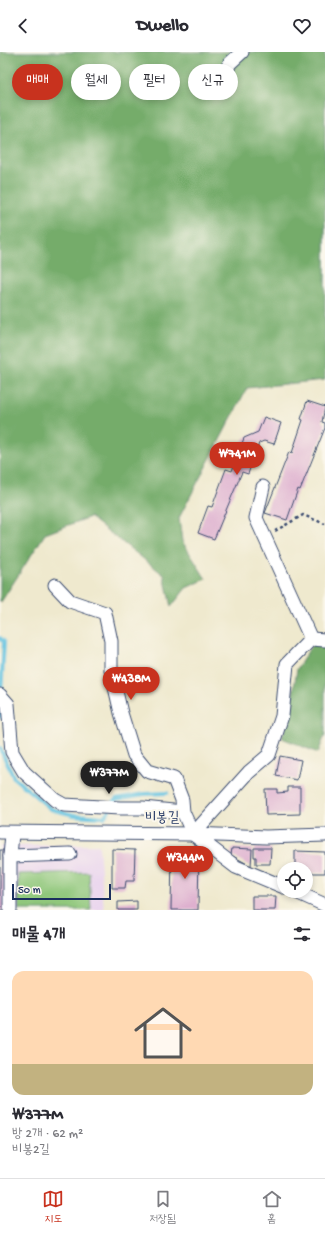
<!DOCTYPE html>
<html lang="ko">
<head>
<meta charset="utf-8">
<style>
  :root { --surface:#fff; --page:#f2f2f3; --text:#2b2b33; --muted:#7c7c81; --line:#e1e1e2; --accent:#c8321e }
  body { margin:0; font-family:"Gochi Hand","Poor Story",sans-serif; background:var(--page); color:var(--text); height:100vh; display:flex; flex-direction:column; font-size:15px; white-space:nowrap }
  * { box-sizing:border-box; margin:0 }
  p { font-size:13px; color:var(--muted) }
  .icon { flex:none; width:22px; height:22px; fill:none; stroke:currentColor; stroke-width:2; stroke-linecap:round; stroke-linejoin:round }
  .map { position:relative; height:858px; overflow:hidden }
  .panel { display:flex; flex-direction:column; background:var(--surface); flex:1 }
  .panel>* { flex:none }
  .top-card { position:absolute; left:12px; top:12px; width:301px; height:36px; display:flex; gap:8px }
  .fabs { position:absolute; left:277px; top:810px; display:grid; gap:8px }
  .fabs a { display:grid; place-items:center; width:36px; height:36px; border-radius:50%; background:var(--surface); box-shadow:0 2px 6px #0003; font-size:20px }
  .scale { position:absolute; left:12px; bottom:10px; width:99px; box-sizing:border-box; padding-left:4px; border:2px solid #1b2f5e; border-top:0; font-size:11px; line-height:14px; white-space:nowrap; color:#1b2f5e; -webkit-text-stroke:3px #fbf7ec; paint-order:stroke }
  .price { position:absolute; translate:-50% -34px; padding:0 9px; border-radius:14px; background:var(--accent); color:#fff; font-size:13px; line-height:26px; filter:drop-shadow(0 1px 2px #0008) }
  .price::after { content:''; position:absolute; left:50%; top:24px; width:12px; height:9px; margin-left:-6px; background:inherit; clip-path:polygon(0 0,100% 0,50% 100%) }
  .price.on { background:#222; color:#fff }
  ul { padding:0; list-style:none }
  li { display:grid; align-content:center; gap:8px; height:212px; padding:0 12px }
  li+li { border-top:1px solid var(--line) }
  li span { display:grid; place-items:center; height:124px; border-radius:12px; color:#555 }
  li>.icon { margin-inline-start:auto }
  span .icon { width:72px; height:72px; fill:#fffc; stroke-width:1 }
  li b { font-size:17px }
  h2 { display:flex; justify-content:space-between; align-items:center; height:48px; padding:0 12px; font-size:17px }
  .pill { padding:0 14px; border-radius:18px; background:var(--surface); box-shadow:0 2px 6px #0003; font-size:14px; line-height:36px }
  .pill.on { background:var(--accent); color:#fff }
  header { display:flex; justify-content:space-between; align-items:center; height:52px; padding:0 12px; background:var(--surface); font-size:18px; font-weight:700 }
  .menu { display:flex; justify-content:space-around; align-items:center; height:56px; border-top:1px solid var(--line); background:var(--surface); font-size:11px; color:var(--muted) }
  .menu a { display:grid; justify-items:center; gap:2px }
  .menu .on { color:var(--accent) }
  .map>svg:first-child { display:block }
  .built { fill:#e8d2ee }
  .green { fill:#90c77b; stroke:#567b6c }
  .forest { fill:#74ac6b; stroke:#486e64 }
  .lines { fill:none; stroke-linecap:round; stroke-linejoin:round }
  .stream { stroke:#63c3e1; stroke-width:4 }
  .building { fill:#deb0cf }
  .minor-casing { stroke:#3b4b6f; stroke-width:15 }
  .path { stroke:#3b4b6f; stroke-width:2.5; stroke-dasharray:3 3; stroke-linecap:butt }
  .minor { stroke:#fff; stroke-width:13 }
  .labels { text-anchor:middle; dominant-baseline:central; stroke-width:4; stroke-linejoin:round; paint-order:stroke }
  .street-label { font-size:14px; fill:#1b2f5e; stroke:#fbf7ec }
</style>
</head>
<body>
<header><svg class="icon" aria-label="back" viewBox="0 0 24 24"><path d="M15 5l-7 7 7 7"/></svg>Dwello<svg class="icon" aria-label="heart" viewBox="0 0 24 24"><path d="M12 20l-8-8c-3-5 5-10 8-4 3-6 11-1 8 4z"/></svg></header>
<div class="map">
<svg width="325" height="858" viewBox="0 0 325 858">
  <rect width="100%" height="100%" fill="#fbf7ec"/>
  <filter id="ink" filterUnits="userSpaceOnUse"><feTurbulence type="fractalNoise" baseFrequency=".025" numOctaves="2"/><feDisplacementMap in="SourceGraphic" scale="8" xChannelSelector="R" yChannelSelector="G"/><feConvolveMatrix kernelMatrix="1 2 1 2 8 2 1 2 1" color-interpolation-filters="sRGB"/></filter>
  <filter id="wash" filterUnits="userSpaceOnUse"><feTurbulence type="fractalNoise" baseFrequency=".012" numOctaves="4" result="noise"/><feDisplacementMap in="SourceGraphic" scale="16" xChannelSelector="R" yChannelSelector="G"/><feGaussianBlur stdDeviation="0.9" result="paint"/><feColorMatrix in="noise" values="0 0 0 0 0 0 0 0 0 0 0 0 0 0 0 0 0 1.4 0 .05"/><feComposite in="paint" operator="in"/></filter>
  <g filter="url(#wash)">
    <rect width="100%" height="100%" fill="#efe9ce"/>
    <path class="built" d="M99,793L104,858H0V794Z"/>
    <path class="green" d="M89,820L91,858H19L18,822Z"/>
    <g class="forest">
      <path d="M0,0H325V328L247,336L179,466L182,489L206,527L186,536L171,555L164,523L90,465L45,482L1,550L0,549Z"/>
      <path d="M313,591L325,593V683L318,701L282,686L290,660L297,617Z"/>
    </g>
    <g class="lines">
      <g class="stream">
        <path d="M0,586L4,590L1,642"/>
        <path d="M0,665L1,649"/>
        <path d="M0,696L14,726L51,757L74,763L104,765L109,758"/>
        <path d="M113,752L116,747L144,742L167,741"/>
      </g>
    </g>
    <g id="blocks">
      <g class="building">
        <path d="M307,349L325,355L322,370L325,371V376L300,438L298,437L287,468L265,461L289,400L292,401L303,368L301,367Z"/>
        <path d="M264,365L281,371L274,392L264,389L259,391L248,422L242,420L214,487L198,481L208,454L212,455L226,417L232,419L244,386L258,380Z"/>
        <path d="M280,704L301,708L297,728L276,724Z"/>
        <path d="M288,735H300V762L266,763L265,737H277V741L288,740Z"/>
        <path d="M232,796L252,797L251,814L231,803Z"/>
        <path d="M254,796H271L270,812H256V805H254Z"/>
        <path d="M112,797L135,798L134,829H126L125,836H112Z"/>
        <path d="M172,797L199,798L198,858H171Z"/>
        <path d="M0,798H3L4,858H0Z"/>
        <path d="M295,799L325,800V821H306V817H295Z"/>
        <path d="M252,844H276L275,858H252Z"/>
        <path d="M137,849V858H118V850Z"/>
      </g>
    </g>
  </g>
  <g filter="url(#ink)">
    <use href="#blocks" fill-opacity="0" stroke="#3b4b6f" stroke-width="1"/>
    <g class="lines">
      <g class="minor-casing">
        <g id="minor">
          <path d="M226,25L229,12L242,0"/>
          <path d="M263,435L256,466L311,587"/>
          <path d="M55,533L70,549L105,561L111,589V618L121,661L134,703L147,719L174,727L182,748L183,760L193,782L236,815L284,835"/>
          <path d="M311,587L325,588"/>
          <path d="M0,643L8,652L12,700L24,720L55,748L64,753L120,756H143L183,760"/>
          <path d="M0,780L193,782L266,785L325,783"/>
          <path d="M193,782L249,720L269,703L282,664L287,612L311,587"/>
          <path d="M10,804L70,802"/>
          <path d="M294,839L325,853"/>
          <path d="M10,858V804L12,782"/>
        </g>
      </g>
      <path class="path" d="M275,479L303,463L325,472"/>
      <use href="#minor" class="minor"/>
    </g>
  </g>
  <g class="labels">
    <g class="street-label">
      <text x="162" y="766">비봉길</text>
    </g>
  </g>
</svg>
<div class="fabs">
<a><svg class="icon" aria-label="locate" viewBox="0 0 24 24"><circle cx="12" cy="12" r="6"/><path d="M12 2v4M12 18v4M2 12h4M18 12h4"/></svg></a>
</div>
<div class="scale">50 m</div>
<b class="price" style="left:237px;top:424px">₩741M</b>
<b class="price" style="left:131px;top:649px">₩438M</b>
<b class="price on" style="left:109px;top:743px">₩377M</b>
<b class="price" style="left:185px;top:828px">₩344M</b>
<div class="top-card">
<a class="pill on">매매</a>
<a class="pill">월세</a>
<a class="pill">필터</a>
<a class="pill">신규</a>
</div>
</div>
<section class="panel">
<h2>매물 4개<svg class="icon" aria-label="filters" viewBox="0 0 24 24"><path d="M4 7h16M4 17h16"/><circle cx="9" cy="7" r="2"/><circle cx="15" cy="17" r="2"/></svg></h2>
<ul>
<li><span style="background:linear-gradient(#ffd9b3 75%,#c2b280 0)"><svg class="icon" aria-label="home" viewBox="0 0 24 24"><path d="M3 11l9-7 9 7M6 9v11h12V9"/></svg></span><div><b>₩377M</b><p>방 2개 · 62 m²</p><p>비봉2길</p></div></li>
</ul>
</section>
<nav class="menu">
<a class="on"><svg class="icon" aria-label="map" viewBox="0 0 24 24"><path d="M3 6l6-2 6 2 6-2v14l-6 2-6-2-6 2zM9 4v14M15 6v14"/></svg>지도</a>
<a><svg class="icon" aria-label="saved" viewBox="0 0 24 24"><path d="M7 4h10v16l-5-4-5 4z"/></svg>저장됨</a>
<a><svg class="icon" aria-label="home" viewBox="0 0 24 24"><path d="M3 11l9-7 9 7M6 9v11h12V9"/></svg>홈</a>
</nav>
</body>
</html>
